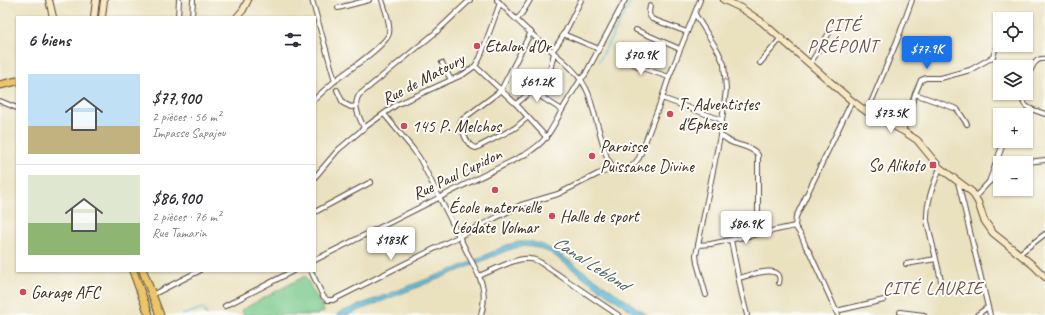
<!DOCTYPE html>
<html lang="fr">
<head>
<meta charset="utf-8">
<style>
  :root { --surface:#fff; --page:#f2f2f3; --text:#2b2b33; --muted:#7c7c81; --line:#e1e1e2; --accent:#1a73e8 }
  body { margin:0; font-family:Caveat,sans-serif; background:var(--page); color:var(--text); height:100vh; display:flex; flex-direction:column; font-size:15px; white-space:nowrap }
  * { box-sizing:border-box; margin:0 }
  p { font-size:13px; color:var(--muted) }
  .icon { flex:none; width:22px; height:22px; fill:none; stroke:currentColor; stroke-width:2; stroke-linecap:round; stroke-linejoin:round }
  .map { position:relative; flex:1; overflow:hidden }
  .sheet { position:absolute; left:16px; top:16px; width:300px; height:256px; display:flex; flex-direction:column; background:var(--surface); border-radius:0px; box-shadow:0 1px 3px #0004 }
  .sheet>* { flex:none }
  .controls { position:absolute; left:993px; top:12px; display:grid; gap:8px }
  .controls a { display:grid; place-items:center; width:40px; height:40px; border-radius:0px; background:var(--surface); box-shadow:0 1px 3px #0004; font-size:20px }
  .price { position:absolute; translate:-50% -34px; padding:0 9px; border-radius:4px; background:#fff; color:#222; font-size:13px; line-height:26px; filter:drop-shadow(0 1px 2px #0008) }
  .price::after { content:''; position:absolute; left:50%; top:24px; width:12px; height:9px; margin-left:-6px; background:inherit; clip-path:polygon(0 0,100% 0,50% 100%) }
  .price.on { background:var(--accent); color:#fff }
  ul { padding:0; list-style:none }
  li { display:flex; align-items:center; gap:12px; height:100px; padding:0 12px }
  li+li { border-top:1px solid var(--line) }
  li span { display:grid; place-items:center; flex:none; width:112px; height:80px; border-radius:0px; color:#555 }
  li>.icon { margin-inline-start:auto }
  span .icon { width:48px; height:48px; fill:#fffc; stroke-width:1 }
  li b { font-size:17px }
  h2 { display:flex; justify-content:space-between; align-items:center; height:48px; padding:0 12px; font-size:17px }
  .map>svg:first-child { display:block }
  .green { fill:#76c789; stroke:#587854 }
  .water { fill:#61c0df; stroke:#4e757e }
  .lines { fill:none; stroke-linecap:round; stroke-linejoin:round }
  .stream { stroke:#61c0df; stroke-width:1.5 }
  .street-casing { stroke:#554536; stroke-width:6 }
  .secondary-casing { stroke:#554536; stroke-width:8 }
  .primary-casing { stroke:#554536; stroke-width:9 }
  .street { stroke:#fff; stroke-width:4 }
  .secondary { stroke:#f8e8c3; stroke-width:6 }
  .primary { stroke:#edc569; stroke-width:7 }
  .oneway { stroke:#a79f9a }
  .poi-dot { fill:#d1495b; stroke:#fdfcf7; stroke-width:1.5 }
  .labels { text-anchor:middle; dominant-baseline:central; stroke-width:4; stroke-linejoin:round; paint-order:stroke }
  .poi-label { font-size:17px; fill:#3b2a1e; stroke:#fdfcf7; text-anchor:start }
  .street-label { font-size:17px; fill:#3b2a1e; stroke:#fdfcf7 }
  .neighbourhood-label { font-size:18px; letter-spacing:1px; fill:#6c4f4e; stroke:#fdfcf7 }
  .water-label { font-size:18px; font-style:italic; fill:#485e62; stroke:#fdfcf7 }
</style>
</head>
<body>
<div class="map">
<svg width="1045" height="315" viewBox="0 0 1045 315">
  <rect width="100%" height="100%" fill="#fdfcf7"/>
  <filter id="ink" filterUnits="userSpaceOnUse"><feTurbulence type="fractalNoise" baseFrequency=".025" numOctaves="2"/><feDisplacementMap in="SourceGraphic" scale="8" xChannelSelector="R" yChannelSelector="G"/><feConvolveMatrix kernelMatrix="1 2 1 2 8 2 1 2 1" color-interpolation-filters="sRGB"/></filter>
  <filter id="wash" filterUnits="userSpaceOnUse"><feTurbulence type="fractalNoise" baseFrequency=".012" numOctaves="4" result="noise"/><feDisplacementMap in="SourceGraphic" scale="16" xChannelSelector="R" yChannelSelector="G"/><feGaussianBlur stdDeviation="0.9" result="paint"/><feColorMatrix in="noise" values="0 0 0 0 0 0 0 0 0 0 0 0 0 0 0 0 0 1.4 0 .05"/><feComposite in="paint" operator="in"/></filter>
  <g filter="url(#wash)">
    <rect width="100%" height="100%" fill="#eae1bf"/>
    <path class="green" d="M305,276L324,311L317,315H244L241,310Z"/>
    <path class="water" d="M519,242H532L543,245L559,254L647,315H638L604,292L551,253L535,247L521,246L508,250L468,267L347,315H337L341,312L467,264L507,245Z"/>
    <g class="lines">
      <g class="stream">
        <path d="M599,61L632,0"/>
        <path d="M182,315L203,308L207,315"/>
      </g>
    </g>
  </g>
  <g filter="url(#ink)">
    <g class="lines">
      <g class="street-casing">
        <g id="street">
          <path d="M312,0L335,81"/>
          <path d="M497,0C511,15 526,29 542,43C559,57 581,73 589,95L607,158L611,164L612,169"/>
          <path d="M650,6C649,11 648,15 652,19L687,32"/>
          <path d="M338,8L369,0"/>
          <path d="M695,14L718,51L724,64L726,90L720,136L696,255L697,263L706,295"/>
          <path d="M178,17L179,0"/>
          <path d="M192,17L193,0"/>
          <path d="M517,19L521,15L530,0"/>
          <path d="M636,30L680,49"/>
          <path d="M563,34L599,49"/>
          <path d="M552,51C564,39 573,15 581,0"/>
          <path d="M554,53L546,88L543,98L562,110"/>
          <path d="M621,57L639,67L669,77"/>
          <path d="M442,63L451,80"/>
          <path d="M760,63L781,38"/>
          <path d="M810,64L829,33"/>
          <path d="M475,66L516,104L547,138"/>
          <path d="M1026,84C1030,74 1032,57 1045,59"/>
          <path d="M337,90L343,103L351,107L356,106"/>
          <path d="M1023,93C1020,109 1033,109 1045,114"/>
          <path d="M915,94L957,109L967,124"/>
          <path d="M662,98L722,120"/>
          <path d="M315,99C322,92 329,86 336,80C347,71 387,45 389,33C391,25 385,9 382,0"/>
          <path d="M0,101L17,108"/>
          <path d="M516,104L533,90L543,98"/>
          <path d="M867,112L897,41L912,0"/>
          <path d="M384,114L413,149L420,159L479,276C485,290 485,301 481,315"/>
          <path d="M528,117L515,128L476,148C467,147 463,132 460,123L463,119L495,95L501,90L531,32"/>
          <path d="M364,128C360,118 352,106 359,95L435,33L470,0"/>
          <path d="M903,131L915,94L921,80L926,78H941L970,70L993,57L996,47"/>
          <path d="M720,136C725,137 727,140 731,142C740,146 753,147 758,155V234"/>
          <path d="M1020,163L1045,160"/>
          <path d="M940,168C933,186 926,202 927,221L944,293"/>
          <path d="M315,177L338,150L364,128L396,105L464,74L475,66L480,58L500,3"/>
          <path d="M958,182L988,307L990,315"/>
          <path d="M989,182L1004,141"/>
          <path d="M975,197L989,182L1000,174"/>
          <path d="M315,212L371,182"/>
          <path d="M731,240L741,291L747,315"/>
          <path d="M698,245L711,244L795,226"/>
          <path d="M1019,254L1045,234"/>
          <path d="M315,260L526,154C547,141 550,132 561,112C567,101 574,90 581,79L585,75L625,0"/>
          <path d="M906,264L936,259"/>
          <path d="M311,271L323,296L327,300H333L521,205L558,194L598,174L612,169L630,168L635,163L639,158L662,98L669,77L700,0"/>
          <path d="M479,276C492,271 516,257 530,259C535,259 540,262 544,265L618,315"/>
          <path d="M739,278C747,276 785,262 779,283"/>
          <path d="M152,295L199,271"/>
          <path d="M225,306L293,271"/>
          <path d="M836,311L884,300"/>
          <path d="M900,312L924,315"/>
          <path d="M838,315L810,253L806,247L802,237L795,226L796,217L852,101"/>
          <path d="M977,315L988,307"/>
        </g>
      </g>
      <g class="secondary-casing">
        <g id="secondary">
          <path d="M49,0L53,17"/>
          <path d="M724,0L741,8L762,22L852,101L867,112L903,131L917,140L940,168L972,192L978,202L984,220L993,233L1034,266L1045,277"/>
          <path d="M94,17L96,0"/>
          <path d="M102,17L104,0"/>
          <path d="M237,17L243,10L248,0"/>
        </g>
      </g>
      <g class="primary-casing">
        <g id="primary">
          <path d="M0,85L17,81"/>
          <path d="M133,271L149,315"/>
          <path d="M143,271L160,315"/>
        </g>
      </g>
      <use href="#street" class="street"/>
      <use href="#secondary" class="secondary"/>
      <use href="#primary" class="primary"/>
    </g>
    <defs><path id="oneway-chevron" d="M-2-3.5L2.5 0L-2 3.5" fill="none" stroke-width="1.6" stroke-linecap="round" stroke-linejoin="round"/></defs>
    <use class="oneway" href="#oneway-chevron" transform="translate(725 81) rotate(-93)"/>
  </g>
  <g class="poi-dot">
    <circle cx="477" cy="46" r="4"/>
    <circle cx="670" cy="114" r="4"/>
    <circle cx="404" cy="126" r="4"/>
    <circle cx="592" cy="156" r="4"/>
    <rect x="929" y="161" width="8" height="8" rx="2"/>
    <circle cx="495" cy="190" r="4"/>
    <circle cx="552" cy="216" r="4"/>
    <circle cx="23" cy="292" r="4"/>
  </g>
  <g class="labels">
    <g class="poi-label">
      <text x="485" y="46">Etalon d'Or</text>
      <text x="678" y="104">T. Adventistes<tspan x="678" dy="20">d'Ephese</tspan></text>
      <text x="412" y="126">145 P. Melchos</text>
      <text x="600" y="146">Paroisse<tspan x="600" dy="20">Puissance Divine</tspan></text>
      <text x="925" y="165" text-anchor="end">So Alikoto</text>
      <text x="495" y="207" text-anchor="middle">École maternelle<tspan x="495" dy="20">Léodate Volmar</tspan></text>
      <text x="560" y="216">Halle de sport</text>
      <text x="31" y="292">Garage AFC</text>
    </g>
    <g class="street-label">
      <text transform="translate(423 79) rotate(-28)">Rue de Matoury</text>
      <text transform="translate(457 174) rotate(-26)">Rue Paul Cupidon</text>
    </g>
    <g class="neighbourhood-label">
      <text x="843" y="25">CITÉ<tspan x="843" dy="21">PRÉPONT</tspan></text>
      <text x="933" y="288">CITÉ LAURIE</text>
    </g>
    <g class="water-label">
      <text transform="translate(591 263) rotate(33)">Canal Leblond</text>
    </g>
  </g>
</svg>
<div class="controls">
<a><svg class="icon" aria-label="locate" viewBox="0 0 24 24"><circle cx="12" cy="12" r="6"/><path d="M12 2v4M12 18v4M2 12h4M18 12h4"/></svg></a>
<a><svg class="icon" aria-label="layers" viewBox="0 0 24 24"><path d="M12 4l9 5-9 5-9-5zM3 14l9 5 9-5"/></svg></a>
<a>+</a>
<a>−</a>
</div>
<b class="price on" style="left:927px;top:70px">$77.9K</b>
<b class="price" style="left:641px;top:76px">$70.9K</b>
<b class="price" style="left:537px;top:103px">$61.2K</b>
<b class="price" style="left:891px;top:134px">$73.5K</b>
<b class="price" style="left:746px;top:245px">$86.9K</b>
<b class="price" style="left:391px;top:261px">$183K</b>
<section class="sheet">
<h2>6 biens<svg class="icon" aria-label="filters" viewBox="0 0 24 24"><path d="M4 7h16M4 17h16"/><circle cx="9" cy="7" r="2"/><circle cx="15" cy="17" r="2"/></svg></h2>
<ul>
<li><span style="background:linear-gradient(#bfe0f5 65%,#c2b280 0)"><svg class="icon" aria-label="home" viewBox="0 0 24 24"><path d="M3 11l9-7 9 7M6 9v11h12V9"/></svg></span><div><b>$77,900</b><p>2 pièces · 56 m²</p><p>Impasse Sapajou</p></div></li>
<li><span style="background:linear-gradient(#dfe7d0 60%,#8fb573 0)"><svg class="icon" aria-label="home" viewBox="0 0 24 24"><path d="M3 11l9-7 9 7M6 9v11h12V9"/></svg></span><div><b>$86,900</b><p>2 pièces · 76 m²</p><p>Rue Tamarin</p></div></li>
</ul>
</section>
</div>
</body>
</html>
